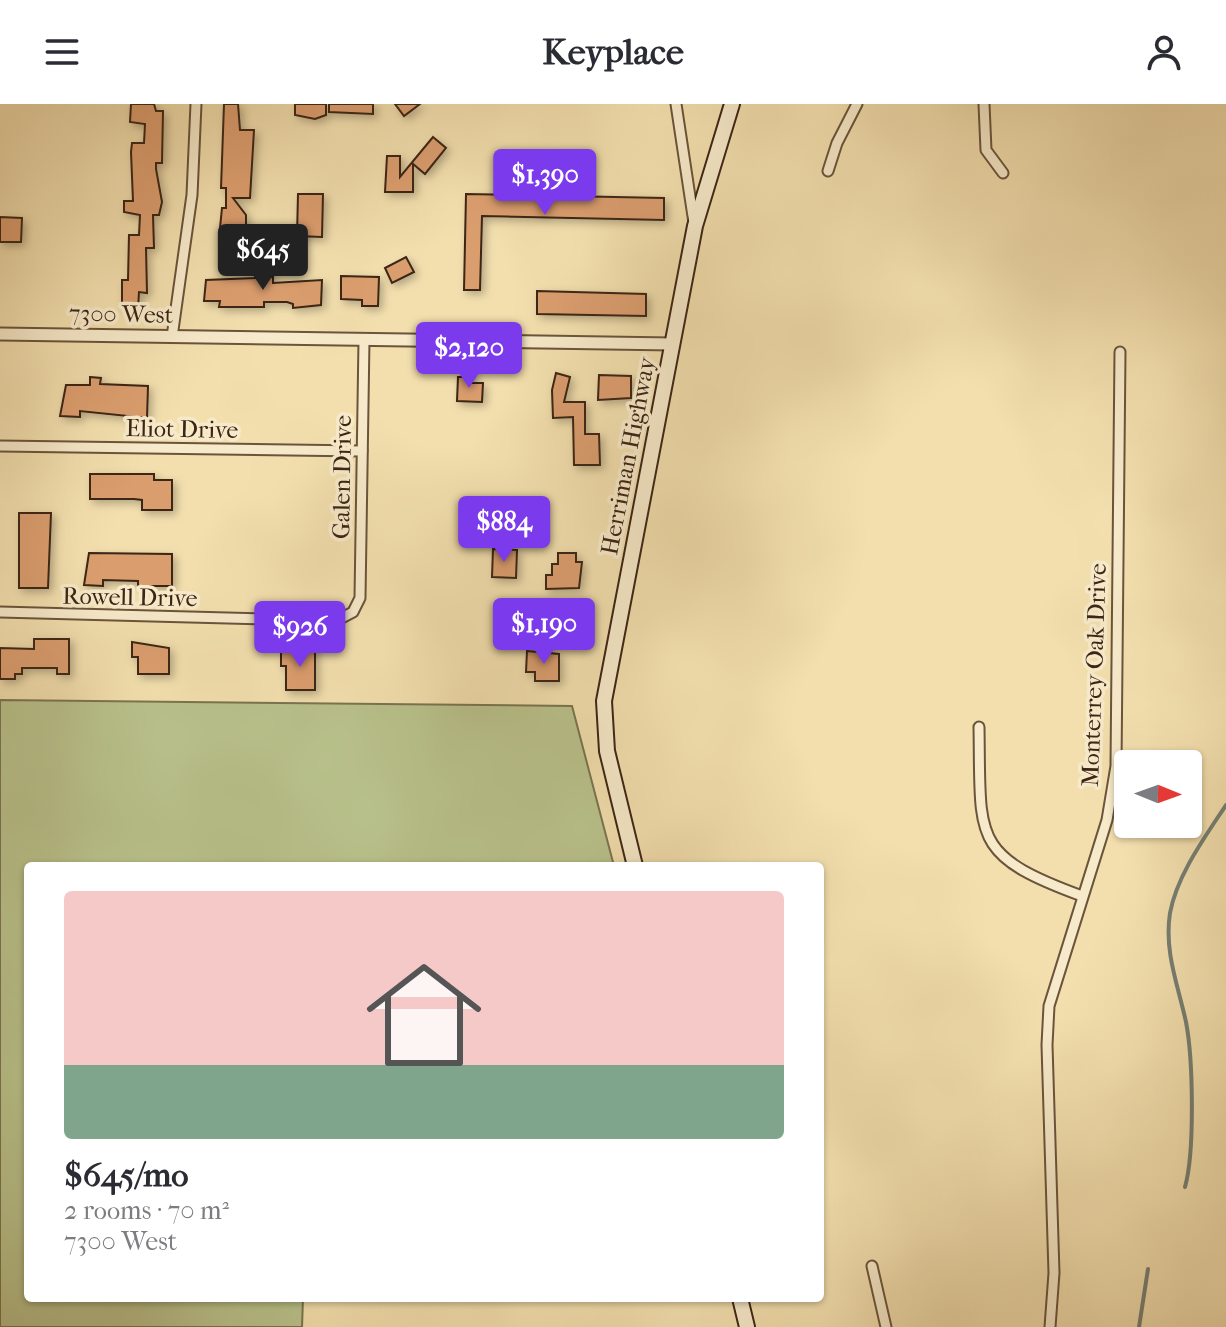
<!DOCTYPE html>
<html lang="en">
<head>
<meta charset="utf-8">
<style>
  :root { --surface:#fff; --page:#f7f7f7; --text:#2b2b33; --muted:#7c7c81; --line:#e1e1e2; --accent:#7c3aed }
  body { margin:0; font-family:"IM FELL French Canon",serif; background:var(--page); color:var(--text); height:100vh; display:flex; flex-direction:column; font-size:30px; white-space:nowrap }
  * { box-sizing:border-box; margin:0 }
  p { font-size:26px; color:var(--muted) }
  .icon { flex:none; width:44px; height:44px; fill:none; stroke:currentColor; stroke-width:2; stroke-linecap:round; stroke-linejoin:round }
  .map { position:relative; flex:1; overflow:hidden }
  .panel { position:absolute; left:24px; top:758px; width:800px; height:440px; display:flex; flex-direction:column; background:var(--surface); border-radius:8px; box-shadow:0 2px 6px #0004 }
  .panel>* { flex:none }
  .needle { width:52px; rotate:91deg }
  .buttons { position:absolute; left:1114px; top:646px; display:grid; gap:16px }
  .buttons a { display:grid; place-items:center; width:88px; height:88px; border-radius:8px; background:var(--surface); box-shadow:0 2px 6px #0004; font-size:40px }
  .price { position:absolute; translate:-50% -68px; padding:0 18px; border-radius:8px; background:var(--accent); color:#fff; font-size:26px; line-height:52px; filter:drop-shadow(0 2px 4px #0008) }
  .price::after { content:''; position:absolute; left:50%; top:48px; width:24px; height:18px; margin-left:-12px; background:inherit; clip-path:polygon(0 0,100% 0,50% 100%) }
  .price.active { background:#222; color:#fff }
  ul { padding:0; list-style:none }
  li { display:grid; align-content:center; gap:16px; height:424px; padding:0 40px }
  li+li { border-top:2px solid var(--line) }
  li span { display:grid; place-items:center; height:248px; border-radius:8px; color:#555 }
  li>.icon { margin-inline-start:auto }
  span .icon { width:144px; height:144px; fill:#fffc; stroke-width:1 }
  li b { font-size:34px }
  header { display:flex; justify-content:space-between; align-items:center; height:104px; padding:0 40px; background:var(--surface); font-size:36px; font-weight:800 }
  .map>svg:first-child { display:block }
  .green { fill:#b9c28c; stroke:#7a7450; stroke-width:2 }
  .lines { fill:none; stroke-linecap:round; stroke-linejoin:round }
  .stream { stroke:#767f74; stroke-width:4 }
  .building { fill:#da9d6e; stroke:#3c2515; stroke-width:2; filter:url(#shadow) }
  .minor-casing { stroke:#6a543b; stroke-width:13 }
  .tertiary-casing { stroke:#6a543b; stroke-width:15 }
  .secondary-casing { stroke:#3c2515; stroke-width:18 }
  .minor { stroke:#f7eaca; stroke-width:9 }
  .tertiary { stroke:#f7eaca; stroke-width:11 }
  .secondary { stroke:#f7eaca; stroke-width:14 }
  .labels { text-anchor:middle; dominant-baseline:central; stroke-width:7; stroke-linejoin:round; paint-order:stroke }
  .street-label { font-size:24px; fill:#3c2515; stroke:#f7eaca }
</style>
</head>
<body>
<header><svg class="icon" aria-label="menu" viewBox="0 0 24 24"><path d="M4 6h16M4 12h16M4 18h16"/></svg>Keyplace<svg class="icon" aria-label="person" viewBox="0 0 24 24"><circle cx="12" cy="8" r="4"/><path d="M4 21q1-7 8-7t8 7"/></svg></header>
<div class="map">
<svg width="1226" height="1223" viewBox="0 0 1226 1223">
  <defs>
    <filter id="shadow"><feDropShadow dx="3.5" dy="3.5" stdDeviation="4" flood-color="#0004"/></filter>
  </defs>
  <rect width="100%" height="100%" fill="#f3dfae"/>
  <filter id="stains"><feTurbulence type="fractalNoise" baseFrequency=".0025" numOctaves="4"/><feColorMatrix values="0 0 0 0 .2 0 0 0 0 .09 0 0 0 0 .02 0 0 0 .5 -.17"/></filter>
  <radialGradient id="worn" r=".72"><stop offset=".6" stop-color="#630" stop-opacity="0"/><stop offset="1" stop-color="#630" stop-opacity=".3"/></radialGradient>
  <path class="green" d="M0,596L572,602L614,762H28V1194H303L302,1223H0Z"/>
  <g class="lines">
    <g class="stream">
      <path d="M1185,1083C1195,1048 1193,954 1186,918C1178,881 1164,848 1170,809C1177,771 1205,733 1226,701"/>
      <path d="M1139,1223L1148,1165"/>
    </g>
  </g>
  <g class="building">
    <path d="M131,0H154L156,7H163L162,59H156V65L162,98L159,111H153L154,144H146L147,189L139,188L138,205L122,204V176H128L129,131H139L140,111L124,108V97H133L131,48L132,39H144L145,20L130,18Z"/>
    <path d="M224,0H238L240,26H254L250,94H233L246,111V139H226V124H220L222,104H226V84H221Z"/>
    <path d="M295,0H326V11L315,15L295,11Z"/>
    <path d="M329,0H373V10L329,8Z"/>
    <path d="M395,0H420L404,12Z"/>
    <path d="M433,33L446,44L425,70L413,60V88H385L387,52H400V73Z"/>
    <path d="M298,90H323L322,133L297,132Z"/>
    <path d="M466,90L664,94V116L482,112L480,186H464Z"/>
    <path d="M0,113L22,114L21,138H0Z"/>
    <path d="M406,153L414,168L392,179L385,164Z"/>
    <path d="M255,165L267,166V173H273V179L322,176L321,201L293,204V200L287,198H264V203H219L220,197H204L206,176L255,174Z"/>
    <path d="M341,172L379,173L378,202H362V196L341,195Z"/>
    <path d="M537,187L646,190V212L537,210Z"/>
    <path d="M556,269L570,273L564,298H585V330H599L600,361H574L573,313L553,314L552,286Z"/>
    <path d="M599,271L631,272V294L598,296Z"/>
    <path d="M90,273L101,274L100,280L148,282L147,314L80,307V313L60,312L66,281H90Z"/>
    <path d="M458,273H471V279H483L482,298L457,297Z"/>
    <path d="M90,370H154V376H172V406H142V396L134,395H90Z"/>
    <path d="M19,409H51L48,484H19Z"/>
    <path d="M493,445L517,446L516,474L492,473Z"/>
    <path d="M89,449L172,450V482H138V477L103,476V482L84,481Z"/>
    <path d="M558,449H576V458H582L579,484L546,485V471H552V460H558Z"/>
    <path d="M542,506L561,507V516L542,515Z"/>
    <path d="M34,535H69V570H57V564H22V570H15V575H0V544L34,545Z"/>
    <path d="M132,538L169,544V570H138V553H132Z"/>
    <path d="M304,542H315V586H286V562H281V548H303Z"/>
    <path d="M527,547L559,550V577H535V568H526Z"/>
  </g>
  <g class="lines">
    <g class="minor-casing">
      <g id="minor">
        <path d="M676,0L694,119"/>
        <path d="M984,0L986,46L1003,69"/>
        <path d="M828,67L837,39L857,0"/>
        <path d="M172,233L192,91L196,0"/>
        <path d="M0,342L362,347"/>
        <path d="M0,508L336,517L353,508L360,494L364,236"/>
        <path d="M979,623C981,734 970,751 1082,792"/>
        <path d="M872,1162L886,1223"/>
        <path d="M1050,1223L1054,1169L1047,941L1049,902L1107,716L1116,662L1120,248"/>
      </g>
    </g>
    <g class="tertiary-casing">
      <path id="tertiary" d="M0,230L673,240"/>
    </g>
    <g class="secondary-casing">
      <g id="secondary">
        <path d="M635,762L607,647L604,597L695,122L732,0"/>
        <path d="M740,1194L747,1223"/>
      </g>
    </g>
    <use href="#minor" class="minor"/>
    <use href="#tertiary" class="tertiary"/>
    <use href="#secondary" class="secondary"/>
  </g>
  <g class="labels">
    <g class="street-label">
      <text transform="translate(121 210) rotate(1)">7300 West</text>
      <text transform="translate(182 325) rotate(1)">Eliot Drive</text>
      <text transform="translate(628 352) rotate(-79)">Herriman Highway</text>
      <text transform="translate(342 373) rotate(-89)">Galen Drive</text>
      <text transform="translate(130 493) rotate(1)">Rowell Drive</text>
      <text transform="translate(1094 571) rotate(-88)">Monterrey Oak Drive</text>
    </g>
  </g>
  <rect width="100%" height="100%" filter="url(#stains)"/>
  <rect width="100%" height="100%" fill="url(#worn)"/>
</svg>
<div class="buttons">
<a><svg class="needle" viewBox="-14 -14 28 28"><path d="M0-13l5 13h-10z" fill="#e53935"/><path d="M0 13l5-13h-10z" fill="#7c7c81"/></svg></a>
</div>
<b class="price" style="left:545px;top:113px">$1,390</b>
<b class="price active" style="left:263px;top:188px">$645</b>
<b class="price" style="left:469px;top:286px">$2,120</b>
<b class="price" style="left:504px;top:460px">$884</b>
<b class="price" style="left:544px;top:562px">$1,190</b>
<b class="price" style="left:300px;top:565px">$926</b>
<section class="panel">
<ul>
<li><span style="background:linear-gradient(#f6c9c9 70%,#7fa58c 0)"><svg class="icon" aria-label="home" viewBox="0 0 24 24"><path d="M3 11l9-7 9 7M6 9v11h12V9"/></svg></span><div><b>$645/mo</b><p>2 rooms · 70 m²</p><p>7300 West</p></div></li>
</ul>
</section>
</div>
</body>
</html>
